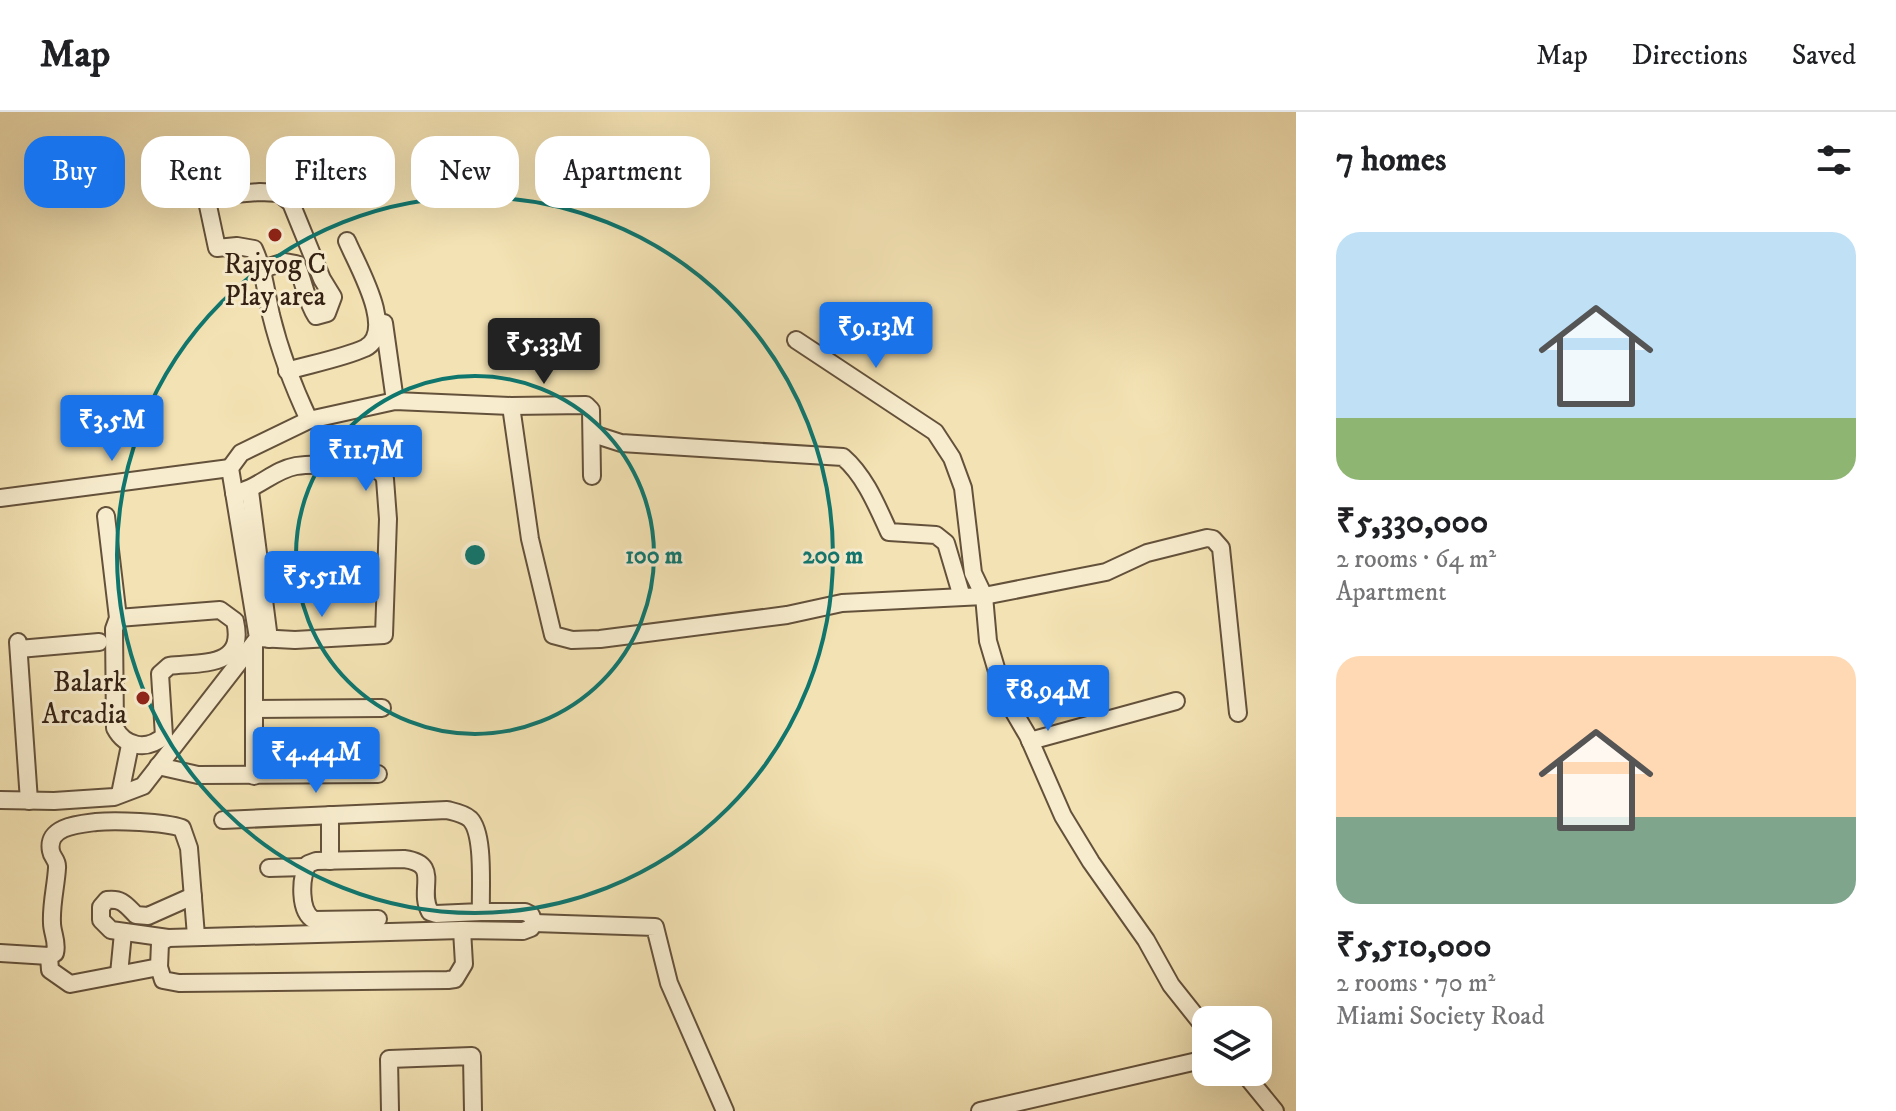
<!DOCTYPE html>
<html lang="en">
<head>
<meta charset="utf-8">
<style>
  :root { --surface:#fff; --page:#f6f6f6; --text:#202124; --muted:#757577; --line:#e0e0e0; --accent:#1a73e8 }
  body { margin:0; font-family:"IM FELL DW Pica",serif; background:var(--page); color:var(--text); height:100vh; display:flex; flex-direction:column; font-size:30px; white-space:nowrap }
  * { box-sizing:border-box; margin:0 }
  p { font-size:26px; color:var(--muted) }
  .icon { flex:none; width:44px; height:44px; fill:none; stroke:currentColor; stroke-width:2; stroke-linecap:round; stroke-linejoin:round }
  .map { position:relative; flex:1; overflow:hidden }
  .details { display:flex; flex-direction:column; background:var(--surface); width:600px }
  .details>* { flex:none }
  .banner { position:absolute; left:24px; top:24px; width:760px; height:72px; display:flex; gap:16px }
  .controls { position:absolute; left:1192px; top:894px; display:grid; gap:16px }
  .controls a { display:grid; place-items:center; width:80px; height:80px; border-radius:16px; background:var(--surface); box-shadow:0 8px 32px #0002; font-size:40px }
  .price { position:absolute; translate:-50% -68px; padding:0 18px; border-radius:8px; background:var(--accent); color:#fff; font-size:26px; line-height:52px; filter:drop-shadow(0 2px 4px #0008) }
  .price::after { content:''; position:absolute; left:50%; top:48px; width:24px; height:18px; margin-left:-12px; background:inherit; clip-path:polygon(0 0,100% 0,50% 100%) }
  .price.current { background:#222; color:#fff }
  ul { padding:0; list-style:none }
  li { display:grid; align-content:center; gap:16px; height:424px; padding:0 40px }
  li span { display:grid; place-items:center; height:248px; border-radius:24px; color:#555 }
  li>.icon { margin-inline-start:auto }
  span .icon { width:144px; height:144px; fill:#fffc; stroke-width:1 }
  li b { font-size:34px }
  h2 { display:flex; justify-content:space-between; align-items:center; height:96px; padding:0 40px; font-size:34px }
  .chip { padding:0 28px; border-radius:24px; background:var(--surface); box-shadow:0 8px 32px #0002; font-size:28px; line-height:72px }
  .chip.current { background:var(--accent); color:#fff }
  header { display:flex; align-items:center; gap:48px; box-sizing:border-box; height:112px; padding:0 40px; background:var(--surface); border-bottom:2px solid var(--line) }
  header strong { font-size:38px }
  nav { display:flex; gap:44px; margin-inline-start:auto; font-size:28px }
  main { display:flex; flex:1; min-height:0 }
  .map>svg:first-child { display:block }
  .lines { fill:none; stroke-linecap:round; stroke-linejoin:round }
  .minor-casing { stroke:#64513b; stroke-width:20 }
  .minor { stroke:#f7ecce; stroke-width:16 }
  .ring { fill:none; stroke:#0f766e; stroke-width:4 }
  .poi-dot { fill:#8f2418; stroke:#f7ecce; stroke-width:3 }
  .labels { text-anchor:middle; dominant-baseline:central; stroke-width:6; stroke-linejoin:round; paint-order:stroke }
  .poi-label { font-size:28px; fill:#342113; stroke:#f7ecce }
  .centre { fill:#0f766e; stroke:#f7ecce; stroke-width:4 }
  .ring-label { font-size:24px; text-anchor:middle; font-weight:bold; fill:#0f766e; stroke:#f7ecce; stroke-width:6; stroke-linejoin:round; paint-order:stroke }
</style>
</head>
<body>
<header>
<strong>Map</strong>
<nav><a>Map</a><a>Directions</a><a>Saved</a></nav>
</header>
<main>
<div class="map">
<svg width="1296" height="999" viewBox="0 0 1296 999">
  <rect width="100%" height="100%" fill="#f3e2b3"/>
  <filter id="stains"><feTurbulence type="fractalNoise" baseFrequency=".0025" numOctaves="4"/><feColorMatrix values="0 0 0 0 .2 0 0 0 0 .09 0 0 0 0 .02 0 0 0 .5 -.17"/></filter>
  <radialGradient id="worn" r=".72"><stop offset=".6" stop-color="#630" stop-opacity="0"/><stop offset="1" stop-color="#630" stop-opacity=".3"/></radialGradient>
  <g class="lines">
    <g class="minor-casing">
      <g id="minor">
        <path d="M262,157L285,150L296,152C304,169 306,189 316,204L327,201L333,185L322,167L291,91L279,81L260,80L210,84L207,89L217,136L237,134L254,137C264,159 266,180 271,203C280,240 293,274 309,308"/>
        <path d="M384,211L395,289"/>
        <path d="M796,228L935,320L952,346L963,376L973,461L984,484L988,529L1004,583L1028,624L1063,704L1091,750L1146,828L1171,873L1206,917"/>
        <path d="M287,259C311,252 343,246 365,236C397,220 357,153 347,129"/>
        <path d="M511,294L530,427L553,523L572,528L600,527L787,503L842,491L984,484L1106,460L1147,441L1207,426L1213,427L1221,436L1238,601"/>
        <path d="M593,322L621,331L843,345C865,364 877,394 889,420L936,423L946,431L962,485"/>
        <path d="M250,379L269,527"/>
        <path d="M234,381C257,378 273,358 296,354C320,350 348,355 372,356L382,361L385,367L388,407L384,523L295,528L258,526"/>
        <path d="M0,386L230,356"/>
        <path d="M106,404L118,506L114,517L115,616C125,635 147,639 164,624L160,562L169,554C202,550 246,556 235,509L220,498L118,506"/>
        <path d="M18,530L29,689"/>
        <path d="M254,532V664"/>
        <path d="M19,537L99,530"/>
        <path d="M254,597L382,596"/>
        <path d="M1030,629L1176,589"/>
        <path d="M158,654L198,663L378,662"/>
        <path d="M120,682L130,633"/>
        <path d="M0,688L54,689L114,685L143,674L258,526L230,356L241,341L309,308L395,289L511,294L586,293L591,298L592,364"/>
        <path d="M223,708L447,698C455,700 463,701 470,707C485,722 480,778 481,800L436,802L430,800C417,777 442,752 404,747L316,749L308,752C300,766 299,800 314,808L378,807"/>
        <path d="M330,749V703"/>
        <path d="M269,756L305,755"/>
        <path d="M534,811L655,815L669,871L725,999"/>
        <path d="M168,826L111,818L101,808V795L107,788C122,786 126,793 136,803L148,804L193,784"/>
        <path d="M0,841L49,844L55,841C58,830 52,821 52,811C51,792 56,774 57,756C58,748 52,746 51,739C46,714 80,712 96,710C116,708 164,710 182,716L189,736L196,824"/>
        <path d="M49,844L50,858L70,872L159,855L160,831L168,826L462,818"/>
        <path d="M159,855L163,868L179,871L448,868L455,867L464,852L462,818L523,819L531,816L534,811L531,803L525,800H481"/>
        <path d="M119,862L123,821"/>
        <path d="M1243,960L1275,999"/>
        <path d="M390,999L389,947L472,944L473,999"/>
        <path d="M980,999L1206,947"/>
      </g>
    </g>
    <use href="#minor" class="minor"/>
  </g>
  <g class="ring">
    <circle cx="475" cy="443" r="179"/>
    <circle cx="475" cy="443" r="358"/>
  </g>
  <g class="poi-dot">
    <circle cx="275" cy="123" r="8"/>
    <circle cx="143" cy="586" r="8"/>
  </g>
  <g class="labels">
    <g class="poi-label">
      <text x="275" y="152">Rajyog C<tspan x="275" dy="32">Play area</tspan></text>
      <text x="127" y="570" text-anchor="end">Balark<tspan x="127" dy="32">Arcadia</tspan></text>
    </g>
  </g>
  <circle cx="475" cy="443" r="12" class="centre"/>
  <g class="ring-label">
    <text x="654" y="451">100 m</text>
    <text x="833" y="451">200 m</text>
  </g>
  <rect width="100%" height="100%" filter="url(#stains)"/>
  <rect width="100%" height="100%" fill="url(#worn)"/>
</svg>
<div class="controls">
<a><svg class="icon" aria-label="layers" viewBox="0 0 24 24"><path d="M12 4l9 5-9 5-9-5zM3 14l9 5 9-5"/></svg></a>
</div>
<b class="price" style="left:876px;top:258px">₹9.13M</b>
<b class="price current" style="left:544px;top:274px">₹5.33M</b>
<b class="price" style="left:112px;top:351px">₹3.5M</b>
<b class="price" style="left:366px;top:381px">₹11.7M</b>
<b class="price" style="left:322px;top:507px">₹5.51M</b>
<b class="price" style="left:1048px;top:621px">₹8.94M</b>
<b class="price" style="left:316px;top:683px">₹4.44M</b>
<div class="banner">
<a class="chip current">Buy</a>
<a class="chip">Rent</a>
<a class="chip">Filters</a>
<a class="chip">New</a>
<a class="chip">Apartment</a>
</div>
</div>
<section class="details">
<h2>7 homes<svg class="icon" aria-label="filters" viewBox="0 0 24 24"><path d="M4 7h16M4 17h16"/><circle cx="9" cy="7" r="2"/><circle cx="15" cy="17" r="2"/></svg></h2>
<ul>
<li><span style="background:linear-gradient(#bfe0f5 75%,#8fb573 0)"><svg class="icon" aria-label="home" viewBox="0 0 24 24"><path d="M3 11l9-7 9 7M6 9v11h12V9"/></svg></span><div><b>₹5,330,000</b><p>2 rooms · 64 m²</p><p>Apartment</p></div></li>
<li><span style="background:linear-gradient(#ffd9b3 65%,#7fa58c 0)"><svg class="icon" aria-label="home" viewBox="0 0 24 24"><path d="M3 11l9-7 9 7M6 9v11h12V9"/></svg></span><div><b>₹5,510,000</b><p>2 rooms · 70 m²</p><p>Miami Society Road</p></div></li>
</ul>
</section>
</main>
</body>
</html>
